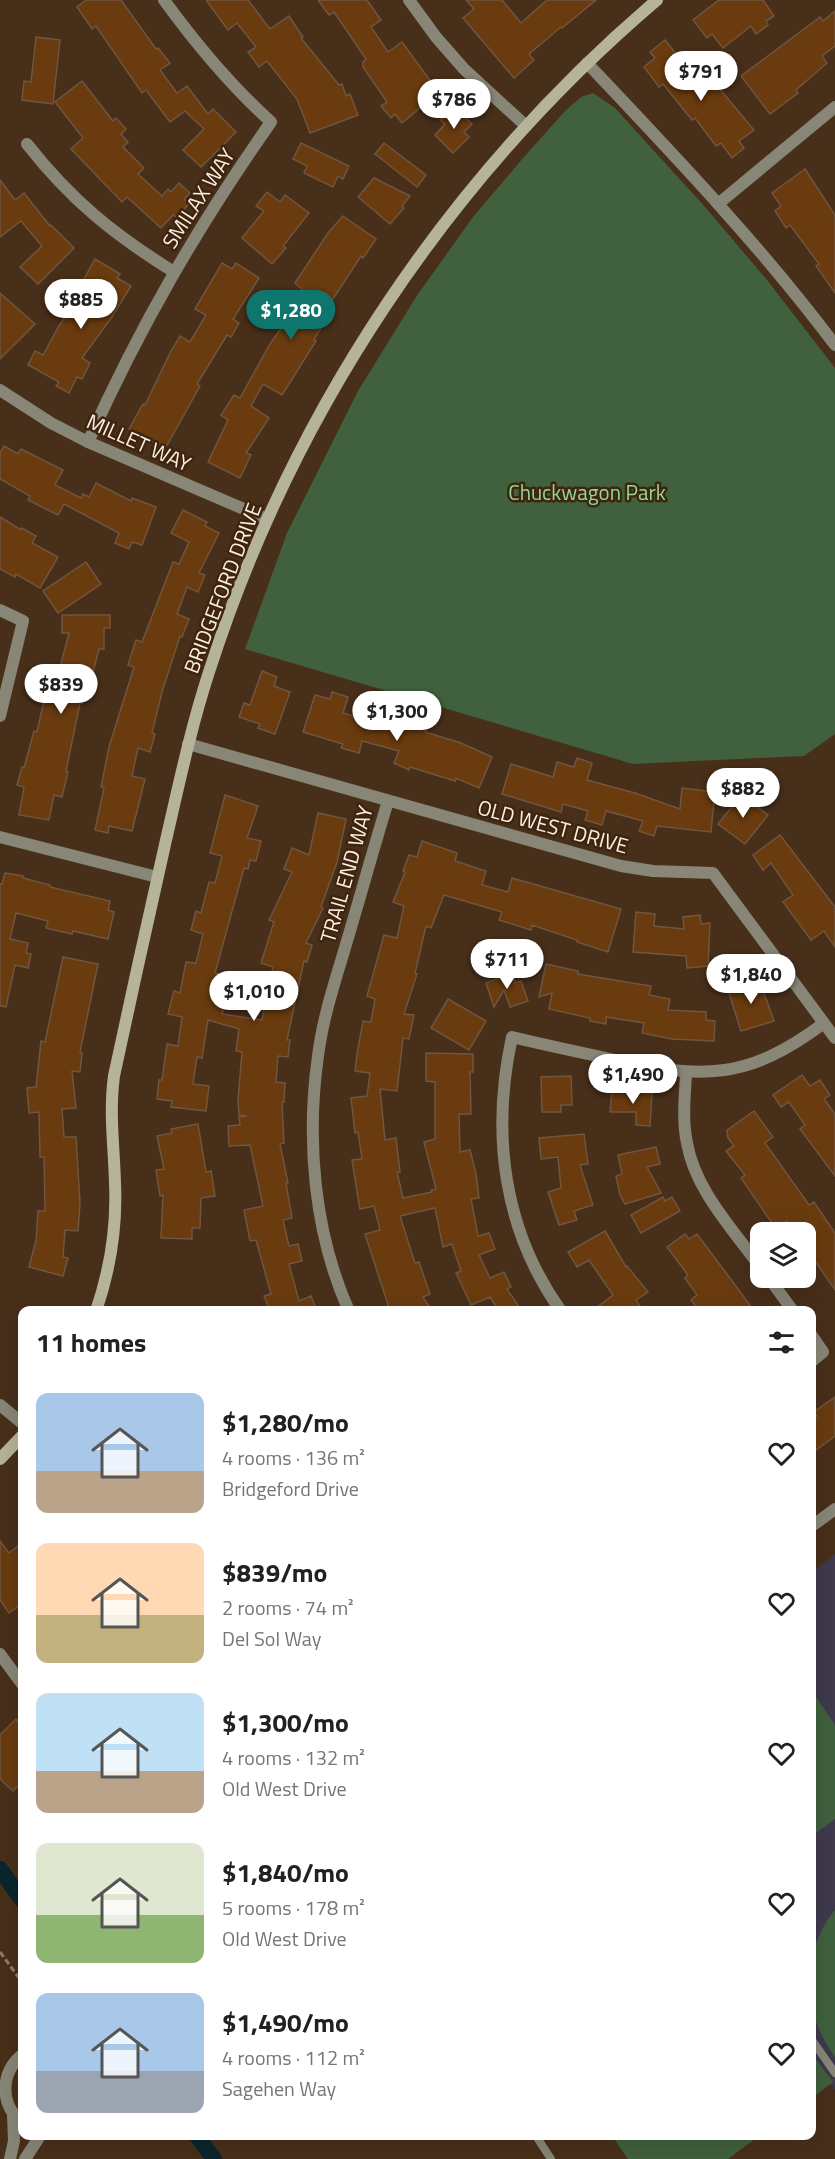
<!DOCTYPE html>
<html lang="en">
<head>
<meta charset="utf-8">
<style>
  :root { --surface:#fff; --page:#f2f2f2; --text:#202124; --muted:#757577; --accent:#0f766e }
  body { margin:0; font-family:"Titillium Web",sans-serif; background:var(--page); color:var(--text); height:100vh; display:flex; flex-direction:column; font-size:22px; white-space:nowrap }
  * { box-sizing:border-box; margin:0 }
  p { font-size:20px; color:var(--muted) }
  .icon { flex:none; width:33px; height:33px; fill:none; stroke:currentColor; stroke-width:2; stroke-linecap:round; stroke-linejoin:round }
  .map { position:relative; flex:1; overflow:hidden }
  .drawer { position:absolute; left:18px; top:1306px; width:798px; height:834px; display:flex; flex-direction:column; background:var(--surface); border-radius:12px; box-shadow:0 6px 24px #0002 }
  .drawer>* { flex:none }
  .fabs { position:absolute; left:750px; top:1222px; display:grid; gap:12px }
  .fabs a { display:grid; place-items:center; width:66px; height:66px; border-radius:12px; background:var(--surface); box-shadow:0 6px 24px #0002; font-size:30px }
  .price { position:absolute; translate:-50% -51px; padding:0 14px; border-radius:21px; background:#fff; color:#222; font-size:20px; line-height:39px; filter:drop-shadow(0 2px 3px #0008) }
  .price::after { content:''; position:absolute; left:50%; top:36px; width:18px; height:14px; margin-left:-9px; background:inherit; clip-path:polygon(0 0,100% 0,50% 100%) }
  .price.on { background:var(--accent); color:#fff }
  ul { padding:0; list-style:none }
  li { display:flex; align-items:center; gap:18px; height:150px; padding:0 18px }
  li span { display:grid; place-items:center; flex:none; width:168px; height:120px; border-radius:12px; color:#555 }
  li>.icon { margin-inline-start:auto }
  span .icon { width:72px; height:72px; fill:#fffc; stroke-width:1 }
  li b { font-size:26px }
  h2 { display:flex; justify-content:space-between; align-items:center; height:72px; padding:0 18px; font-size:26px }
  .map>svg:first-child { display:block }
  .education { fill:#3e3a4c }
  .green { fill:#40603e }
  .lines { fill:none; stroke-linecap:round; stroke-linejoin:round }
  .canal { stroke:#0b252c; stroke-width:16 }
  .building { fill:#693b0f; stroke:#70553f; stroke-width:1.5 }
  .path { stroke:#8f7968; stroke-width:3; stroke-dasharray:6 3; stroke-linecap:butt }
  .lane { stroke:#888677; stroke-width:8 }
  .street { stroke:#888677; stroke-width:12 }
  .secondary { stroke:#b6b39b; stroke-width:12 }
  .labels { text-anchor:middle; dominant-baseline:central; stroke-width:5; stroke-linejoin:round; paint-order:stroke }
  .street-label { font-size:21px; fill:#ffeee2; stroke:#3d2510 }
  .park-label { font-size:21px; fill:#95d692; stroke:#3d2510 }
</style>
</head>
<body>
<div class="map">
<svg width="835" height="2159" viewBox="0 0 835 2159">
  <rect width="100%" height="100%" fill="#482f1a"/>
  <path class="education" d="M835,1554V2090L812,2056V1572Z"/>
  <g class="green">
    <path d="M593,93L615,108L706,208L767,280L835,368V734L804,756L633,764L245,649L287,533L358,391L416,297L473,217L524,157L565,111L581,97Z"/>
    <path d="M812,1691L835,1725V1819L812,1836Z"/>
    <path d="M835,1910V2057C816,2030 812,2016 812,1983C812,1952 815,1935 835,1910Z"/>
    <path d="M812,2054L833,2082L812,2098Z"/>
    <path d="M612,2136H759L728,2159H628Z"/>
  </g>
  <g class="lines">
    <g class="canal">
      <path d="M0,1869L22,1900"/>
      <path d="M197,2136L214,2159"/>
    </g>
  </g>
  <g class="building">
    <path d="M86,0H121L156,49L158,48L170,63L160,70L177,93L187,86L208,114L213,109L236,132L201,167L183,150L204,129L185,111L170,122L146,90L142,93L96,26L92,29L77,7Z"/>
    <path d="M206,0H248L270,29L289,16L303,37L301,38L339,85L342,84L346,96L350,94L358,115L310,133L297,99L267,61L259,67L248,52L256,47L237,23L228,30Z"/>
    <path d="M318,0H367L381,20L371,27L388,52L402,42L434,86L423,96L427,102L402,123L395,114L391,118L381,106L387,102L363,67V62L366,59L334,12L329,15Z"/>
    <path d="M466,0H502L521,23L547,0H596L562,28L561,27L529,54L534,60L514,78L463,18L474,9Z"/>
    <path d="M719,0H763L774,16L766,21L768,25L756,34L751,26L723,48L712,34L707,38L693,20Z"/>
    <path d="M835,11V46L822,56L827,63L796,90L798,93L770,114L741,76L820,17L823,21Z"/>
    <path d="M36,37L60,40L53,104L22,100L24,81L31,82Z"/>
    <path d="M665,40L681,60L670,68L686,88L690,85L693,89L709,76L754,130L739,141L744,148L732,158L721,143L716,146L695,118L692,120L663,84L659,87L644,67L655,58L650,52Z"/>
    <path d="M82,81L113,121L116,118L126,129L121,134L128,142L123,147L144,168L138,174L162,196L168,189L171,192L179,183L190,193L184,199L189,204L176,217L173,215L161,228L127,197L122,202L71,149L83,138L55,102Z"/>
    <path d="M454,106L472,124L464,132L469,137L453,153L435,135L445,124L440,120Z"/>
    <path d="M301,143L349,166L343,179L338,176L333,187L304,173L307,166L293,159Z"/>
    <path d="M384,143L426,175L417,187L375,154Z"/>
    <path d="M805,169L835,215V293L816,266L819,264L790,225L786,228L775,211L781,206L772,193Z"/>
    <path d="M374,178L410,196L402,206L404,208L390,224L358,197Z"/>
    <path d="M0,180L15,200L24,193L50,226L51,225L74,248L38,284L20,267L42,246L21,221L0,237Z"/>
    <path d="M267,192L280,202L285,195L309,213L283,246L286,248L272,264L242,238L264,211L256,206Z"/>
    <path d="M343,216L376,239L363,258L361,256L329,305L333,307L314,340L316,341L282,395L263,384L251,406L269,418L246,453L251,455L240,478L208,462L228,420L221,415L234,395L240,398L270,344L306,293L295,283L328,233Z"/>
    <path d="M95,259L120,274L117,278L131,286L112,317L82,358L90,363L82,379L77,377L69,393L56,386L59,382L28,365L35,351L43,355L59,326L72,307L85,316L102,292L83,281Z"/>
    <path d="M222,263L232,269L236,263L259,278L233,319L239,323L231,337L227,335L197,384L200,386L165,449L129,429L143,404L145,405L171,351L180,336L190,342L206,315L195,309Z"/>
    <path d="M0,293L35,324L0,359Z"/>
    <path d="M4,446L18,454L21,449L63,470L55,485L81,498L83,494L89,497L96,483L131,501L132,498L156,507L142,545L132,542L129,549L115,543L119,533L64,504L58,515L28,500L30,496L0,479V453Z"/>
    <path d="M183,510L207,522L205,526L219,533L199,573L205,575L198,592L187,587L177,614L189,619L182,637L180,636L162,692L152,733L155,734L150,752L138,748L132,776L145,779L132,831L109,826L108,833L95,830L104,788L101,787L109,747L134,667L128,665L136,640L142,642L173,562L179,564L189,542L171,533Z"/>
    <path d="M0,517L21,530L22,528L36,536L32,543L58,557L40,588L16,574L15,577L0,569Z"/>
    <path d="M86,562L101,584L58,613L43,591Z"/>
    <path d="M62,615H110V628H104V649H99L91,680L88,679L82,703H80L66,771L68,772L62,797L54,795L49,820L19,815L24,787L17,785L22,767L24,768L34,731L37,732L50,673L58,675L69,633H62Z"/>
    <path d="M262,671L277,677L274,686L290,692L275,734L258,728L260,724L239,717L244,703L250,705Z"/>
    <path d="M332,692L348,697L343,713L390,727L395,715L427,729L425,732L461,743L492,757L479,788L456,778L455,781L410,767L409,770L394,763L399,751L362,741L359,753L341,748L343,744L303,732L315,695L330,699Z"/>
    <path d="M577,758L592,763L587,780L635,793L680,809L682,788L715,792L711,832L657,826L654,836L639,831L643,821L606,811L602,825L585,820L588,811L563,804L561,812L502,794L511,764L553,777L557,762L574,767Z"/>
    <path d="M225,795L258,806L247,838L261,841L256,861L250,860L248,869L244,868L215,973L224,975L219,1004L225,1005L222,1014L262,1020L273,967L261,963L274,922L269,920L292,872L284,869L292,848L309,855L318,813L346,819L337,862L321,907L323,908L306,943L312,945L307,962L304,961L287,1040H290L288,1057L278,1056L276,1082L285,1083L284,1102H282L284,1143L280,1144L288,1183H286L292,1218L283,1220L289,1246L298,1244L302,1261L289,1264L299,1301L311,1296L317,1311H270L264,1296L271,1294L256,1240L250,1241L244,1210L263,1206L250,1145L229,1146L228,1126L240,1125L239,1117L247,1116L239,1115L238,1100L242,1052L236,1051L239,1029L208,1020L202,1058L197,1057L193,1084L209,1086L206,1111L171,1107L172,1101L157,1099L159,1080H162L167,1044L178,1046L182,1017L168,1014L174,991L180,993L186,962L196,963L203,934L191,930L196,911L201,913L209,882L215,883L222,856L210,853Z"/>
    <path d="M741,795L768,815L745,844L718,824Z"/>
    <path d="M780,835L835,907V947L824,931L811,940L783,902L793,895L771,863L763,870L753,855Z"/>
    <path d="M422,841L457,853L455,861L486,871L482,885L508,892L512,878L621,909L608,952L577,942V940L532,925L531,930L499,920L502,912L444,895L431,928L426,926L415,973L417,974L404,1014L414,1015L409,1039L403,1038L397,1091L380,1089L385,1140L396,1138L400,1172H397L403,1198L432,1192L431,1190L436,1189L424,1142L435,1139V1082L426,1081V1053L473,1054V1072H470L471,1114H459L460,1152L470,1150L476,1174L479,1198L471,1199L478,1236L489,1233L495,1249L479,1255L490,1278L504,1272L511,1287L507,1289L522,1311H499L490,1297L471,1305L456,1273L461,1271L452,1244L443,1247L435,1208L400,1216L415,1263L419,1262L430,1294L423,1297L432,1311H390L365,1234L380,1230L374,1206L360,1209L357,1192L352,1160L362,1159L358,1132L355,1133L351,1098L367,1096L370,1073L355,1071L357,1054L363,1021L371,1022L375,999L367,996L384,935L397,938L404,906L393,902L405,872L403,871L409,855L417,857Z"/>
    <path d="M5,873L23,876V878L50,885V887L110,901L108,910L114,912L108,939L73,931L72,934L46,928L48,921L16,913L10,939L28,943L26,953L31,954L28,968L15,965L6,1007L0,1006V884H2Z"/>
    <path d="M636,912L655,914L654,926L684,929L683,917L700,915L701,924L710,923L708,966L687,968L686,956L633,952Z"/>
    <path d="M63,957L98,964L80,1052L82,1053L80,1072L72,1071L76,1108L62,1109L64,1137H76L80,1203L78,1231L65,1230L63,1257L68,1258L63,1276L29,1267L36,1241L38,1211H45L44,1157H40L39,1112L29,1113L27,1088L36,1087L41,1041L45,1042Z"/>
    <path d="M546,964L578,971V974L651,986L649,995L670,999L668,1010L706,1012V1020L715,1021L714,1041L672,1039L642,1033L644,1023L606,1017V1024L590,1021V1018L549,1009L552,993L539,997Z"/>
    <path d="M513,973L515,983L521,981L528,1001L510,1007L504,990L494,1007L486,983Z"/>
    <path d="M759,979L774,1021L741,1031L728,990Z"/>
    <path d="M448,999L486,1021L469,1050L431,1028Z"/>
    <path d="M802,1075L810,1086L820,1080L830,1095L824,1099L835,1114V1176L800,1129L805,1125L789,1102L781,1107L773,1095Z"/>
    <path d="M571,1076L572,1105H561V1112H542L541,1077Z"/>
    <path d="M612,1090L652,1093L650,1126L636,1125V1112H610Z"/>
    <path d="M754,1111L773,1137L765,1143L809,1205L814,1202L835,1233V1290L806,1248V1233H795L787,1221L776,1229L741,1178L745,1175L726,1151L734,1146L728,1138L727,1130Z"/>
    <path d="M198,1124L206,1172L211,1171L215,1196L201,1198L200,1228H192V1239L161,1238L163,1195L160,1196L156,1170L164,1169L157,1136L172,1133L171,1129Z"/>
    <path d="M584,1134L588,1164L580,1165L593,1205L574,1211L577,1220L559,1225L548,1192L561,1188L558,1157L541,1159L539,1138Z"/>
    <path d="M656,1147L660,1164L647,1167L661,1193L625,1204L620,1195L616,1176L622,1174L618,1155Z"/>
    <path d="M663,1197L665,1201L672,1197L680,1211L641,1233L631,1215Z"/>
    <path d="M605,1231L626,1267L627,1266L648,1292L636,1300L643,1311H592L613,1295L589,1260L577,1267L568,1252Z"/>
    <path d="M685,1234L689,1239L697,1234L750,1305L742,1311H699L691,1300L697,1295L685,1278L688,1275L667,1247Z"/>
    <path d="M835,1397V1436L812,1453V1422L818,1417L814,1412Z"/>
    <path d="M0,1541L9,1553L22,1543V1604L9,1613L0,1600Z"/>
    <path d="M16,1719L22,1726V1782L13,1791L0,1779V1735Z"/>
  </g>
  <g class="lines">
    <path class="path" d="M0,1952L22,1982"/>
    <g class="lane">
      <path d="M812,2040L835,2073"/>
      <path d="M536,2136L551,2159"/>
    </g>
    <g class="street">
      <path d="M409,0L436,37L464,69L526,126"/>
      <path d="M587,63C673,154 760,245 835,345"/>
      <path d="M27,144C71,200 113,234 174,272"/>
      <path d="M718,204L835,107"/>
      <path d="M0,390L51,423L88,442L267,519"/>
      <path d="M88,442C140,326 198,226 271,122C230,85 196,44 164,0"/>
      <path d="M0,610L23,621L0,716"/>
      <path d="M188,744L621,866L653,871L713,873L835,1038"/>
      <path d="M0,837L157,877"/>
      <path d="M686,1073C685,1096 682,1120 687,1143C695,1190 733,1229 760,1267"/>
      <path d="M769,1278L793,1311"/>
      <path d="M349,1311C314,1233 306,1140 318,1056C323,1016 336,979 347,941C361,894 374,847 388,801"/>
      <path d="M561,1311C503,1230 491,1133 512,1037C545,1045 578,1052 611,1059C701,1079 747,1081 824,1023"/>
      <path d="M812,1336L823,1352L812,1361"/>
      <path d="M0,1405L22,1423"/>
      <path d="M812,1526L835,1509"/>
      <path d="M0,1654L22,1684"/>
      <path d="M22,2055C0,2073 0,2105 22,2122"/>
      <path d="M10,2159L14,2141L13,2115"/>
      <path d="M25,2159L40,2136"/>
    </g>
    <g class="secondary">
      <path d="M96,1311C110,1270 117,1226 115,1183C114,1146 109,1113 114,1076C131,997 148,919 166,840C179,784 191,727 209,672C292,412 449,177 657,0"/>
      <path d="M0,1459L22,1436"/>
    </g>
  </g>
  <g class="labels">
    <g class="street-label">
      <text transform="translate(198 198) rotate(-57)">SMILAX WAY</text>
      <text transform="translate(139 442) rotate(24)">MILLET WAY</text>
      <text transform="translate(222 588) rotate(-69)">BRIDGEFORD DRIVE</text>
      <text transform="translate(553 826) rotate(15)">OLD WEST DRIVE</text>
      <text transform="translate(346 874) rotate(-74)">TRAIL END WAY</text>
    </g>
    <g class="park-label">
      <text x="587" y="492">Chuckwagon Park</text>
    </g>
  </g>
</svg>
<div class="fabs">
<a><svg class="icon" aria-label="layers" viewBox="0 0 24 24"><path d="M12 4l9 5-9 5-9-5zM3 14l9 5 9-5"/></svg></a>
</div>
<b class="price" style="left:701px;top:102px">$791</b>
<b class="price" style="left:454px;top:130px">$786</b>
<b class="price" style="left:81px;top:330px">$885</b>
<b class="price on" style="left:291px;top:341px">$1,280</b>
<b class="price" style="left:61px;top:715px">$839</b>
<b class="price" style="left:397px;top:742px">$1,300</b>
<b class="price" style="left:743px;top:819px">$882</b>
<b class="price" style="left:507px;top:990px">$711</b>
<b class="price" style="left:751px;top:1005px">$1,840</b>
<b class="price" style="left:254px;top:1022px">$1,010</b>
<b class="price" style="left:633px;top:1105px">$1,490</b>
<section class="drawer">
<h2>11 homes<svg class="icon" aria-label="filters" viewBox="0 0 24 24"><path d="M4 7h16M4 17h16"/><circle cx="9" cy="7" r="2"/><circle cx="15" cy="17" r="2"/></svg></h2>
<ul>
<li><span style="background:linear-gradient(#a9c7e8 65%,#b9a48a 0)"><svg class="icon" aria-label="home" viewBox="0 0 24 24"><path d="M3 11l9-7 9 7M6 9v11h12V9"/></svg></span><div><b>$1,280/mo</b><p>4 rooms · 136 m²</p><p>Bridgeford Drive</p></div><svg class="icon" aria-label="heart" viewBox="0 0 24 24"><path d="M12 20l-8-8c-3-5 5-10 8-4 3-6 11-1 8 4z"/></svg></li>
<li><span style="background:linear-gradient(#ffd9b3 60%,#c2b280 0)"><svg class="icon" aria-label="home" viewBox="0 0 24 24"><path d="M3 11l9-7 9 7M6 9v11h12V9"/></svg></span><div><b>$839/mo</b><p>2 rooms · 74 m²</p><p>Del Sol Way</p></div><svg class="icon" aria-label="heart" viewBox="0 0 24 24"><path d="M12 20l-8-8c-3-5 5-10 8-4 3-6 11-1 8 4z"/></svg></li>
<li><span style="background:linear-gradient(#bfe0f5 65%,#b9a48a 0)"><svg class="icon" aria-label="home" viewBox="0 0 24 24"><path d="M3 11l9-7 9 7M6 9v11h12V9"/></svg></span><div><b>$1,300/mo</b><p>4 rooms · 132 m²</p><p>Old West Drive</p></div><svg class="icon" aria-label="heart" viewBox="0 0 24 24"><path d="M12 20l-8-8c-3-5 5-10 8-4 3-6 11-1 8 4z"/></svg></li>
<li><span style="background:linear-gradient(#dfe7d0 60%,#8fb573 0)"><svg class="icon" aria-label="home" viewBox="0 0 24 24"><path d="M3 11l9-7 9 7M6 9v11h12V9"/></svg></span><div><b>$1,840/mo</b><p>5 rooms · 178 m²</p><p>Old West Drive</p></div><svg class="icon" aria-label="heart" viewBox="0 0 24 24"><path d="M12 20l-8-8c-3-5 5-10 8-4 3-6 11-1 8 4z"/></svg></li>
<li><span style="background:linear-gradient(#a9c7e8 65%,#9aa5b1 0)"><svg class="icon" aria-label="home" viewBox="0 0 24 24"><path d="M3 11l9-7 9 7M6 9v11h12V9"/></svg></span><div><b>$1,490/mo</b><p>4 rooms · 112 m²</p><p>Sagehen Way</p></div><svg class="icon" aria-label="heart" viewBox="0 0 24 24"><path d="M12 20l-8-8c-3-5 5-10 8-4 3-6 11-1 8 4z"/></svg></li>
</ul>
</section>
</div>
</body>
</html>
